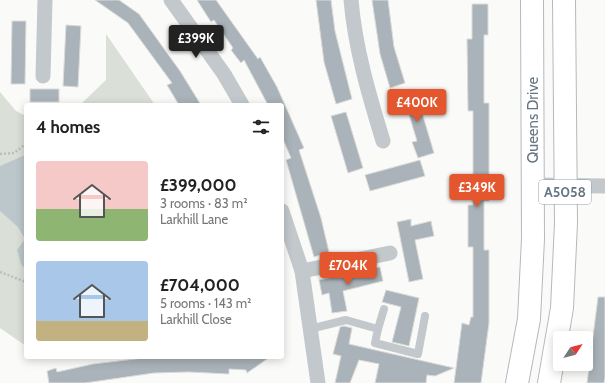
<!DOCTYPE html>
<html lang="en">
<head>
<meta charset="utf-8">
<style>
  :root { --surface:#fff; --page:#f2f2f2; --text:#222; --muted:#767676; --accent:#e4572e }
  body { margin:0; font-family:Cabin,sans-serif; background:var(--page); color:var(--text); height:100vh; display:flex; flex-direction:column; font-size:15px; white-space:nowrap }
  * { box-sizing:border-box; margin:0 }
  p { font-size:13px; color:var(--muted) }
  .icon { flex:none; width:22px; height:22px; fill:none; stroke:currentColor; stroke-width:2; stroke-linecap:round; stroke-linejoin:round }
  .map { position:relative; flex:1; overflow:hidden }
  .panel { position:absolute; left:24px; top:103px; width:260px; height:256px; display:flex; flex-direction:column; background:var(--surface); border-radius:4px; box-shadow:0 2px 10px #0003 }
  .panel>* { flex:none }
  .needle { width:26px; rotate:54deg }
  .controls { position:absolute; left:553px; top:331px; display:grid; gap:8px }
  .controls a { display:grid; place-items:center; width:40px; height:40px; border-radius:4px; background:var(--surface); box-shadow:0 2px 10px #0003; font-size:20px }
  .price { position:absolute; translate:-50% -34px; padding:0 9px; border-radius:4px; background:var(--accent); color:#fff; font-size:13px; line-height:26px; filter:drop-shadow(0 1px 2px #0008) }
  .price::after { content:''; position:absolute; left:50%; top:24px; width:12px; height:9px; margin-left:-6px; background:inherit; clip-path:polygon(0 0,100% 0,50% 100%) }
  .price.active { background:#222; color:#fff }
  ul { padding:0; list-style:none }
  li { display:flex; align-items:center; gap:12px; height:100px; padding:0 12px }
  li span { display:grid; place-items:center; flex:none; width:112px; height:80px; border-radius:4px; color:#555 }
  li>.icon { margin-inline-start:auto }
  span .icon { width:48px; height:48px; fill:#fffc; stroke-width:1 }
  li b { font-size:17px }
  h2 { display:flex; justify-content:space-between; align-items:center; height:48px; padding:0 12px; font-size:17px }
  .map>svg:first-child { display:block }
  .green { fill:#dadfd7 }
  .water { fill:#bbc7cb }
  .building { fill:#aab3b9; stroke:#dcdcda }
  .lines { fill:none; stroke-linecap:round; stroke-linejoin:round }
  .trunk-casing { stroke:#b4b9bd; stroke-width:24 }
  .path { stroke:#bbbfc2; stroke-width:2.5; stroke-dasharray:2 2; stroke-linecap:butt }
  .service { stroke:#c3c8cc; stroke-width:8 }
  .minor { stroke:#c3c8cc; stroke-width:15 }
  .trunk { stroke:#fff; stroke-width:22 }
  .labels { text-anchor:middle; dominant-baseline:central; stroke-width:4; stroke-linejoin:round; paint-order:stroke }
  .shield { fill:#fff; stroke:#939fa8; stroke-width:1 }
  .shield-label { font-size:14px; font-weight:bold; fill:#657683 }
  .street-label { font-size:15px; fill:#657683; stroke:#fff }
</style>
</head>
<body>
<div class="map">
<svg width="605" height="383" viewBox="0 0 605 383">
  <rect width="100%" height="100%" fill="#fafaf8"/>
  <g class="green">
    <path d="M106,34L155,105H80L106,80Z"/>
    <path d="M0,92L16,111L26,116V346L0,328Z"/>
  </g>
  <path class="water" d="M23,156H26V270L21,264L17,250L25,239L18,227L0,211V166Z"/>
  <g class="building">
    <path d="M95,0H119L139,14L180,71L201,105H179L167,85L172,83L128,23Z"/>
    <path d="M197,0H216L258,59L260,57L277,87L304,148L299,150L321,218L329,252L314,257L286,160L291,158L282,137V105H268L244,60L241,63L231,50L233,48L214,20L211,22Z"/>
    <path d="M316,0H331L335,31L352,99L336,104L324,62Z"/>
    <path d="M372,0H388L394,47L405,83L390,88L380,54Z"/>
    <path d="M472,4H488V35H484V103H489V201H484V250H489V323L481,383H454L462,323L469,325L471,317H473V247H468V205H473V111H468L467,39H472Z"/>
    <path d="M12,21H26L25,84H11Z"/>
    <path d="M66,25L81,26L78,87L63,86Z"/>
    <rect x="30" y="89" width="29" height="13"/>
    <path d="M415,89L434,153L418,158L412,142L417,141L407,108L403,109L399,93Z"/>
    <path d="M346,112L363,168L348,173L331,116Z"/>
    <path d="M420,160L425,176L370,191L365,175Z"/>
    <path d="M411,219V226L431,221L434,236L415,240L423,279L409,282L397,222Z"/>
    <path d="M380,267L383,281L343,291L347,311L332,313L329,293L322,295L319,280Z"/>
    <path d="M386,290L419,298L409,346L392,342L401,307L382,302Z"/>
    <path d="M598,297H605V377L604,383H587Z"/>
    <path d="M344,326L352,328L349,344L454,368L435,376L427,375L426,383H375L379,364L359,360L350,383H335L341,356L333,354L340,327Z"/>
    <path d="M152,357L220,358L270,357L247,373L246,370L229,369V374L189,372L154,373L85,383H49L47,371L56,368L57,372L93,364Z"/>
  </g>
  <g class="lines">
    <g class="trunk-casing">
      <g id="trunk">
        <path d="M517,383L529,319L533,239L532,0"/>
        <path d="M549,383L562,308L566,223L564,0"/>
      </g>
    </g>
    <g class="path">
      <path d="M0,154L14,153L26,144"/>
      <path d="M0,272L26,282"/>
    </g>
    <g class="service">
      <path d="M310,329L346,320L378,329L384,309"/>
      <path d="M378,329L375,343L418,354L425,316"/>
    </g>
    <g class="minor">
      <path d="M171,0L224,74L242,105"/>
      <path d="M351,0C355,48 369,95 383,141"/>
      <path d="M43,76L45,0"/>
      <path d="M533,185L605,186"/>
      <path d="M282,211L302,271L318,383"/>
      <path d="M302,271L390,253"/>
    </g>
    <use href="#trunk" class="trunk"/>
  </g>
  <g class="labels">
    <rect class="shield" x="539" y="180" width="52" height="24" rx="3"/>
    <g class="shield-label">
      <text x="565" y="192">A5058</text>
    </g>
    <g class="street-label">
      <text transform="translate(533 120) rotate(-90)">Queens Drive</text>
    </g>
  </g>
</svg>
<div class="controls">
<a><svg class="needle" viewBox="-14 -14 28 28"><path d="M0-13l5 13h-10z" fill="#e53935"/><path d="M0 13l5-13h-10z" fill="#767676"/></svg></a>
</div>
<b class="price active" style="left:196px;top:59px">£399K</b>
<b class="price" style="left:417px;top:123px">£400K</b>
<b class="price" style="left:477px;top:208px">£349K</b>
<b class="price" style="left:348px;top:286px">£704K</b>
<section class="panel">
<h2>4 homes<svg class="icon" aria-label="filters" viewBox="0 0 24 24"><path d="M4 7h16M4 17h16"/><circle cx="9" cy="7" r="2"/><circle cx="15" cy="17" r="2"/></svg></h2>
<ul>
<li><span style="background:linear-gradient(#f6c9c9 60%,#8fb573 0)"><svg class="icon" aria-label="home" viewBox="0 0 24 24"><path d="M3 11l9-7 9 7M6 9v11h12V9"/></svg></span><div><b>£399,000</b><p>3 rooms · 83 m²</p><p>Larkhill Lane</p></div></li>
<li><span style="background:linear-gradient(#a9c7e8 75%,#c2b280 0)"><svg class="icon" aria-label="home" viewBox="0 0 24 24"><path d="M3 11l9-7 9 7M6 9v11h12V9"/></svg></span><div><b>£704,000</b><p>5 rooms · 143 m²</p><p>Larkhill Close</p></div></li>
</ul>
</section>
</div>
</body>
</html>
